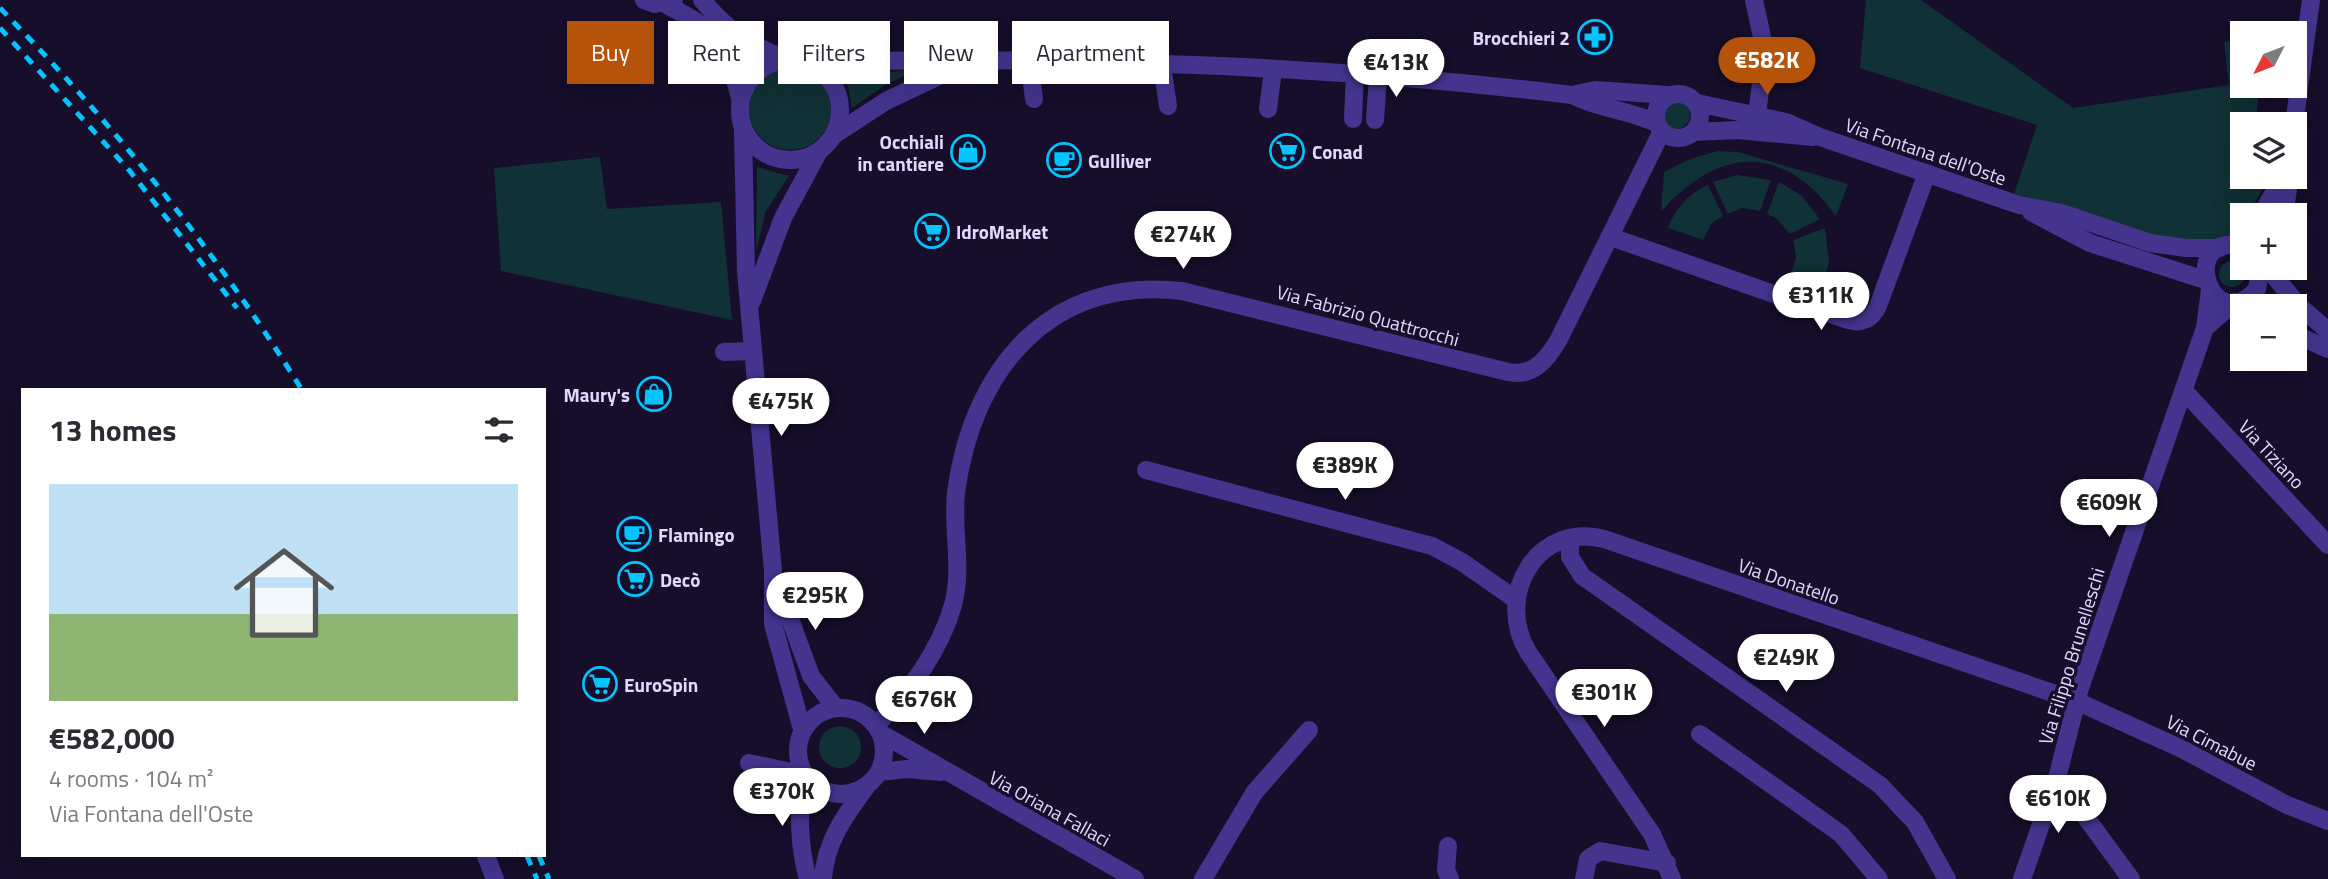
<!DOCTYPE html>
<html lang="en">
<head>
<meta charset="utf-8">
<style>
  :root { --surface:#fff; --page:#f2f2f3; --text:#2b2b33; --muted:#7c7c81; --accent:#b45309 }
  body { margin:0; font-family:"Titillium Web",sans-serif; background:var(--page); color:var(--text); height:100vh; display:flex; flex-direction:column; font-size:26px; white-space:nowrap }
  * { box-sizing:border-box; margin:0 }
  p { font-size:23px; color:var(--muted) }
  .icon { flex:none; width:38px; height:38px; fill:none; stroke:currentColor; stroke-width:2; stroke-linecap:round; stroke-linejoin:round }
  .map { position:relative; flex:1; overflow:hidden }
  .details { position:absolute; left:21px; top:388px; width:525px; height:469px; display:flex; flex-direction:column; background:var(--surface); border-radius:0px; box-shadow:0 7px 28px #0002 }
  .details>* { flex:none }
  .top-card { position:absolute; left:567px; top:21px; width:665px; height:63px; display:flex; gap:14px }
  .needle { width:46px; rotate:228deg }
  .controls { position:absolute; left:2230px; top:21px; display:grid; gap:14px }
  .controls a { display:grid; place-items:center; width:77px; height:77px; border-radius:0px; background:var(--surface); box-shadow:0 7px 28px #0002; font-size:35px }
  .price { position:absolute; translate:-50% -60px; padding:0 16px; border-radius:24px; background:#fff; color:#222; font-size:23px; line-height:46px; filter:drop-shadow(0 2px 4px #0008) }
  .price::after { content:''; position:absolute; left:50%; top:42px; width:21px; height:16px; margin-left:-10px; background:inherit; clip-path:polygon(0 0,100% 0,50% 100%) }
  .price.current { background:var(--accent); color:#fff }
  ul { padding:0; list-style:none }
  li { display:grid; align-content:center; gap:14px; height:371px; padding:0 28px }
  li span { display:grid; place-items:center; height:217px; border-radius:0px; color:#555 }
  li>.icon { margin-inline-start:auto }
  span .icon { width:126px; height:126px; fill:#fffc; stroke-width:1 }
  li b { font-size:30px }
  h2 { display:flex; justify-content:space-between; align-items:center; height:84px; padding:0 28px; font-size:30px }
  .tag { padding:0 24px; border-radius:0px; background:var(--surface); box-shadow:0 7px 28px #0002; font-size:24px; line-height:63px }
  .tag.current { background:var(--accent); color:#fff }
  .map>svg:first-child { display:block }
  .green { fill:#103135 }
  .lines { fill:none; stroke-linecap:round; stroke-linejoin:round }
  .minor { stroke:#44348e; stroke-width:18 }
  .rail { stroke:#03c4ff; stroke-width:5; stroke-dasharray:10 9; stroke-linecap:butt }
  .labels { text-anchor:middle; dominant-baseline:central; stroke-width:7; stroke-linejoin:round; paint-order:stroke }
  .poi-label { font-size:19px; font-weight:bold; fill:#e1d7ff; stroke:#160e2a; text-anchor:start }
  .street-label { font-size:19px; fill:#e1d7ff; stroke:#160e2a }
</style>
</head>
<body>
<div class="map">
<svg width="2328" height="879" viewBox="0 0 2328 879">
  <rect width="100%" height="100%" fill="#160e2a"/>
  <g class="green">
    <path d="M1866,0H1921L2073,108L2229,85L2224,42L2242,39V86H2260L2255,124H2242V177H2249L2264,186L2248,215H2242C2242,245 2191,246 2170,246L2014,194L2037,125L1860,68Z"/>
    <path d="M920,68L885,85L852,108L848,86L839,71L885,73Z"/>
    <circle cx="790" cy="109" r="41"/>
    <circle cx="1676" cy="115" r="14"/>
    <path d="M1718,151L1738,152L1848,184L1836,216C1783,142 1718,147 1661,212L1664,172L1690,159Z"/>
    <path d="M600,157L607,209L721,202L732,320L501,271L494,168Z"/>
    <path d="M757,167L789,176L766,211L756,251Z"/>
    <path d="M1737,175L1771,180L1760,211L1742,208L1728,214L1713,182Z"/>
    <path d="M1779,182L1801,195L1820,219L1790,234L1776,218L1767,214Z"/>
    <path d="M1708,185L1723,216L1712,223L1703,240L1668,228C1674,210 1690,192 1708,185Z"/>
    <path d="M1825,228L1829,262L1823,284L1791,274L1796,257L1793,240Z"/>
    <circle cx="2232" cy="274" r="13"/>
    <circle cx="840" cy="747" r="21"/>
  </g>
  <g class="lines">
    <g class="minor">
      <path d="M644,0L655,4L674,0"/>
      <path d="M702,0C727,30 750,46 786,59"/>
      <path d="M1754,0L1765,51L1757,115"/>
      <path d="M665,4C720,33 724,38 740,98"/>
      <circle cx="790" cy="110" r="50"/>
      <path d="M1029,60L1034,99"/>
      <path d="M807,62C1062,56 1319,64 1572,95C1599,109 1629,110 1656,123"/>
      <path d="M1162,65L1168,106"/>
      <circle cx="1678" cy="116" r="22"/>
      <path d="M1572,95L1595,90L1668,95"/>
      <path d="M1697,103L1786,122L1820,137L2019,205L2062,213L2150,243L2186,248H2220"/>
      <path d="M1268,109L1273,70"/>
      <path d="M1353,119L1355,74"/>
      <path d="M1375,120L1378,75"/>
      <path d="M2294,124L2311,0"/>
      <path d="M743,131L746,272L773,571V624L802,729"/>
      <path d="M1693,132L1737,130L1813,137"/>
      <path d="M834,135L886,101L966,63"/>
      <path d="M2031,212L2090,243L2205,280"/>
      <path d="M2261,215L2283,177"/>
      <path d="M2284,215L2290,177"/>
      <path d="M1611,237L1848,320C1861,324 1872,319 1878,306L1927,173"/>
      <path d="M2242,246C2176,233 2212,341 2257,289L2261,268"/>
      <path d="M2271,272L2298,305L2328,331"/>
      <path d="M2210,290L2205,328L2235,302L2240,305"/>
      <path d="M752,301L783,218L819,151"/>
      <path d="M2294,334L2328,349"/>
      <path d="M724,352L753,351"/>
      <path d="M2184,391L2328,545"/>
      <path d="M1146,470L1432,546L1462,562L1515,599"/>
      <path d="M1570,539V557L1582,576L1880,785L1915,822L1947,879"/>
      <path d="M775,578L811,676L835,707"/>
      <circle cx="841" cy="751" r="43"/>
      <path d="M876,725C909,694 941,648 953,605C963,568 952,530 956,493C972,370 1049,276 1182,291L1508,372C1533,377 1547,360 1559,339L1662,131"/>
      <path d="M882,734L1135,879"/>
      <path d="M1700,734L1841,834L1879,879"/>
      <path d="M749,763L805,775C797,808 799,847 808,879"/>
      <path d="M879,772L907,769L941,772"/>
      <path d="M2057,778L2131,879"/>
      <path d="M1448,846L1446,870L1450,879"/>
      <path d="M486,856L495,879"/>
      <path d="M823,879C825,843 845,815 866,787"/>
      <path d="M1203,879L1254,793L1309,730"/>
      <path d="M1584,879L1588,859L1600,851L1667,863"/>
      <path d="M1672,879L1652,834L1528,652C1494,595 1538,519 1607,540L2076,701L2182,749L2287,805L2328,821"/>
      <path d="M2022,879L2057,778L2080,688L2205,328"/>
    </g>
    <g class="rail">
      <path d="M0,8C115,126 216,251 302,390"/>
      <path d="M0,28L129,170L237,308"/>
      <path d="M527,856L537,879"/>
      <path d="M539,856L549,879"/>
    </g>
  </g>
  <defs>
    <g id="pharmacy-ring" transform="scale(1.75)"><circle r="9.5" fill="#160e2a" stroke="#03c4ff" stroke-width="1.5"/><path d="M-2-6h4v4h4v4h-4v4h-4v-4h-4v-4h4Z" fill="#03c4ff"/></g>
    <g id="supermarket-ring" transform="scale(1.75)"><circle r="9.5" fill="#160e2a" stroke="#03c4ff" stroke-width="1.5"/><path d="M-6-5.5h2.5l.6 2H6L4.5 2H-2.5L-4.4-4H-6ZM-1.5 3.2a1.3 1.3 0 1 0 .1 0ZM3 3.2a1.3 1.3 0 1 0 .1 0Z" fill="#03c4ff"/></g>
    <g id="shop-ring" transform="scale(1.75)"><circle r="9.5" fill="#160e2a" stroke="#03c4ff" stroke-width="1.5"/><path d="M-5-2.5h2.3a2.7 3.5 0 0 1 5.4 0H5L5.5 6h-11ZM-1.5-2.5h3a1.5 2.3 0 0 0-3 0Z" fill="#03c4ff"/></g>
    <g id="cafe-ring" transform="scale(1.75)"><circle r="9.5" fill="#160e2a" stroke="#03c4ff" stroke-width="1.5"/><path d="M-5.5-4.5H6V0H3Q3 3.5 0 3.5H-2.5Q-5.5 3.5-5.5 0ZM3-3.2v2h1.7v-2ZM-6 4.5H4V6H-6Z" fill="#03c4ff"/></g>
  </defs>
  <g fill-rule="evenodd">
    <use href="#pharmacy-ring" x="1595" y="37"/>
    <use href="#supermarket-ring" x="1287" y="151"/>
    <use href="#shop-ring" x="968" y="152"/>
    <use href="#cafe-ring" x="1064" y="160"/>
    <use href="#supermarket-ring" x="932" y="231"/>
    <use href="#shop-ring" x="654" y="394"/>
    <use href="#cafe-ring" x="634" y="534"/>
    <use href="#supermarket-ring" x="635" y="579"/>
    <use href="#supermarket-ring" x="600" y="684"/>
  </g>
  <g class="labels">
    <g class="poi-label">
      <text x="1570" y="37" text-anchor="end">Brocchieri 2</text>
      <text x="944" y="141" text-anchor="end">Occhiali<tspan x="944" dy="22">in cantiere</tspan></text>
      <text x="1312" y="151">Conad</text>
      <text x="1088" y="160">Gulliver</text>
      <text x="956" y="231">IdroMarket</text>
      <text x="630" y="394" text-anchor="end">Maury's</text>
      <text x="658" y="534">Flamingo</text>
      <text x="660" y="579">Decò</text>
      <text x="624" y="684">EuroSpin</text>
    </g>
    <g class="street-label">
      <text transform="translate(1926 151) rotate(19)">Via Fontana dell'Oste</text>
      <text transform="translate(1368 315) rotate(15)">Via Fabrizio Quattrocchi</text>
      <text transform="translate(2272 454) rotate(47)">Via Tiziano</text>
      <text transform="translate(1789 581) rotate(19)">Via Donatello</text>
      <text transform="translate(2071 656) rotate(-73)">Via Filippo Brunelleschi</text>
      <text transform="translate(2212 742) rotate(27)">Via Cimabue</text>
      <text transform="translate(1050 808) rotate(29)">Via Oriana Fallaci</text>
    </g>
  </g>
</svg>
<div class="controls">
<a><svg class="needle" viewBox="-14 -14 28 28"><path d="M0-13l5 13h-10z" fill="#e53935"/><path d="M0 13l5-13h-10z" fill="#7c7c81"/></svg></a>
<a><svg class="icon" aria-label="layers" viewBox="0 0 24 24"><path d="M12 4l9 5-9 5-9-5zM3 14l9 5 9-5"/></svg></a>
<a>+</a>
<a>−</a>
</div>
<b class="price current" style="left:1767px;top:97px">€582K</b>
<b class="price" style="left:1396px;top:99px">€413K</b>
<b class="price" style="left:1183px;top:271px">€274K</b>
<b class="price" style="left:1821px;top:332px">€311K</b>
<b class="price" style="left:781px;top:438px">€475K</b>
<b class="price" style="left:1345px;top:502px">€389K</b>
<b class="price" style="left:2109px;top:539px">€609K</b>
<b class="price" style="left:815px;top:632px">€295K</b>
<b class="price" style="left:1786px;top:694px">€249K</b>
<b class="price" style="left:1604px;top:729px">€301K</b>
<b class="price" style="left:924px;top:736px">€676K</b>
<b class="price" style="left:782px;top:828px">€370K</b>
<b class="price" style="left:2058px;top:835px">€610K</b>
<div class="top-card">
<a class="tag current">Buy</a>
<a class="tag">Rent</a>
<a class="tag">Filters</a>
<a class="tag">New</a>
<a class="tag">Apartment</a>
</div>
<section class="details">
<h2>13 homes<svg class="icon" aria-label="filters" viewBox="0 0 24 24"><path d="M4 7h16M4 17h16"/><circle cx="9" cy="7" r="2"/><circle cx="15" cy="17" r="2"/></svg></h2>
<ul>
<li><span style="background:linear-gradient(#bfe0f5 60%,#8fb573 0)"><svg class="icon" aria-label="home" viewBox="0 0 24 24"><path d="M3 11l9-7 9 7M6 9v11h12V9"/></svg></span><div><b>€582,000</b><p>4 rooms · 104 m²</p><p>Via Fontana dell'Oste</p></div></li>
</ul>
</section>
</div>
</body>
</html>
